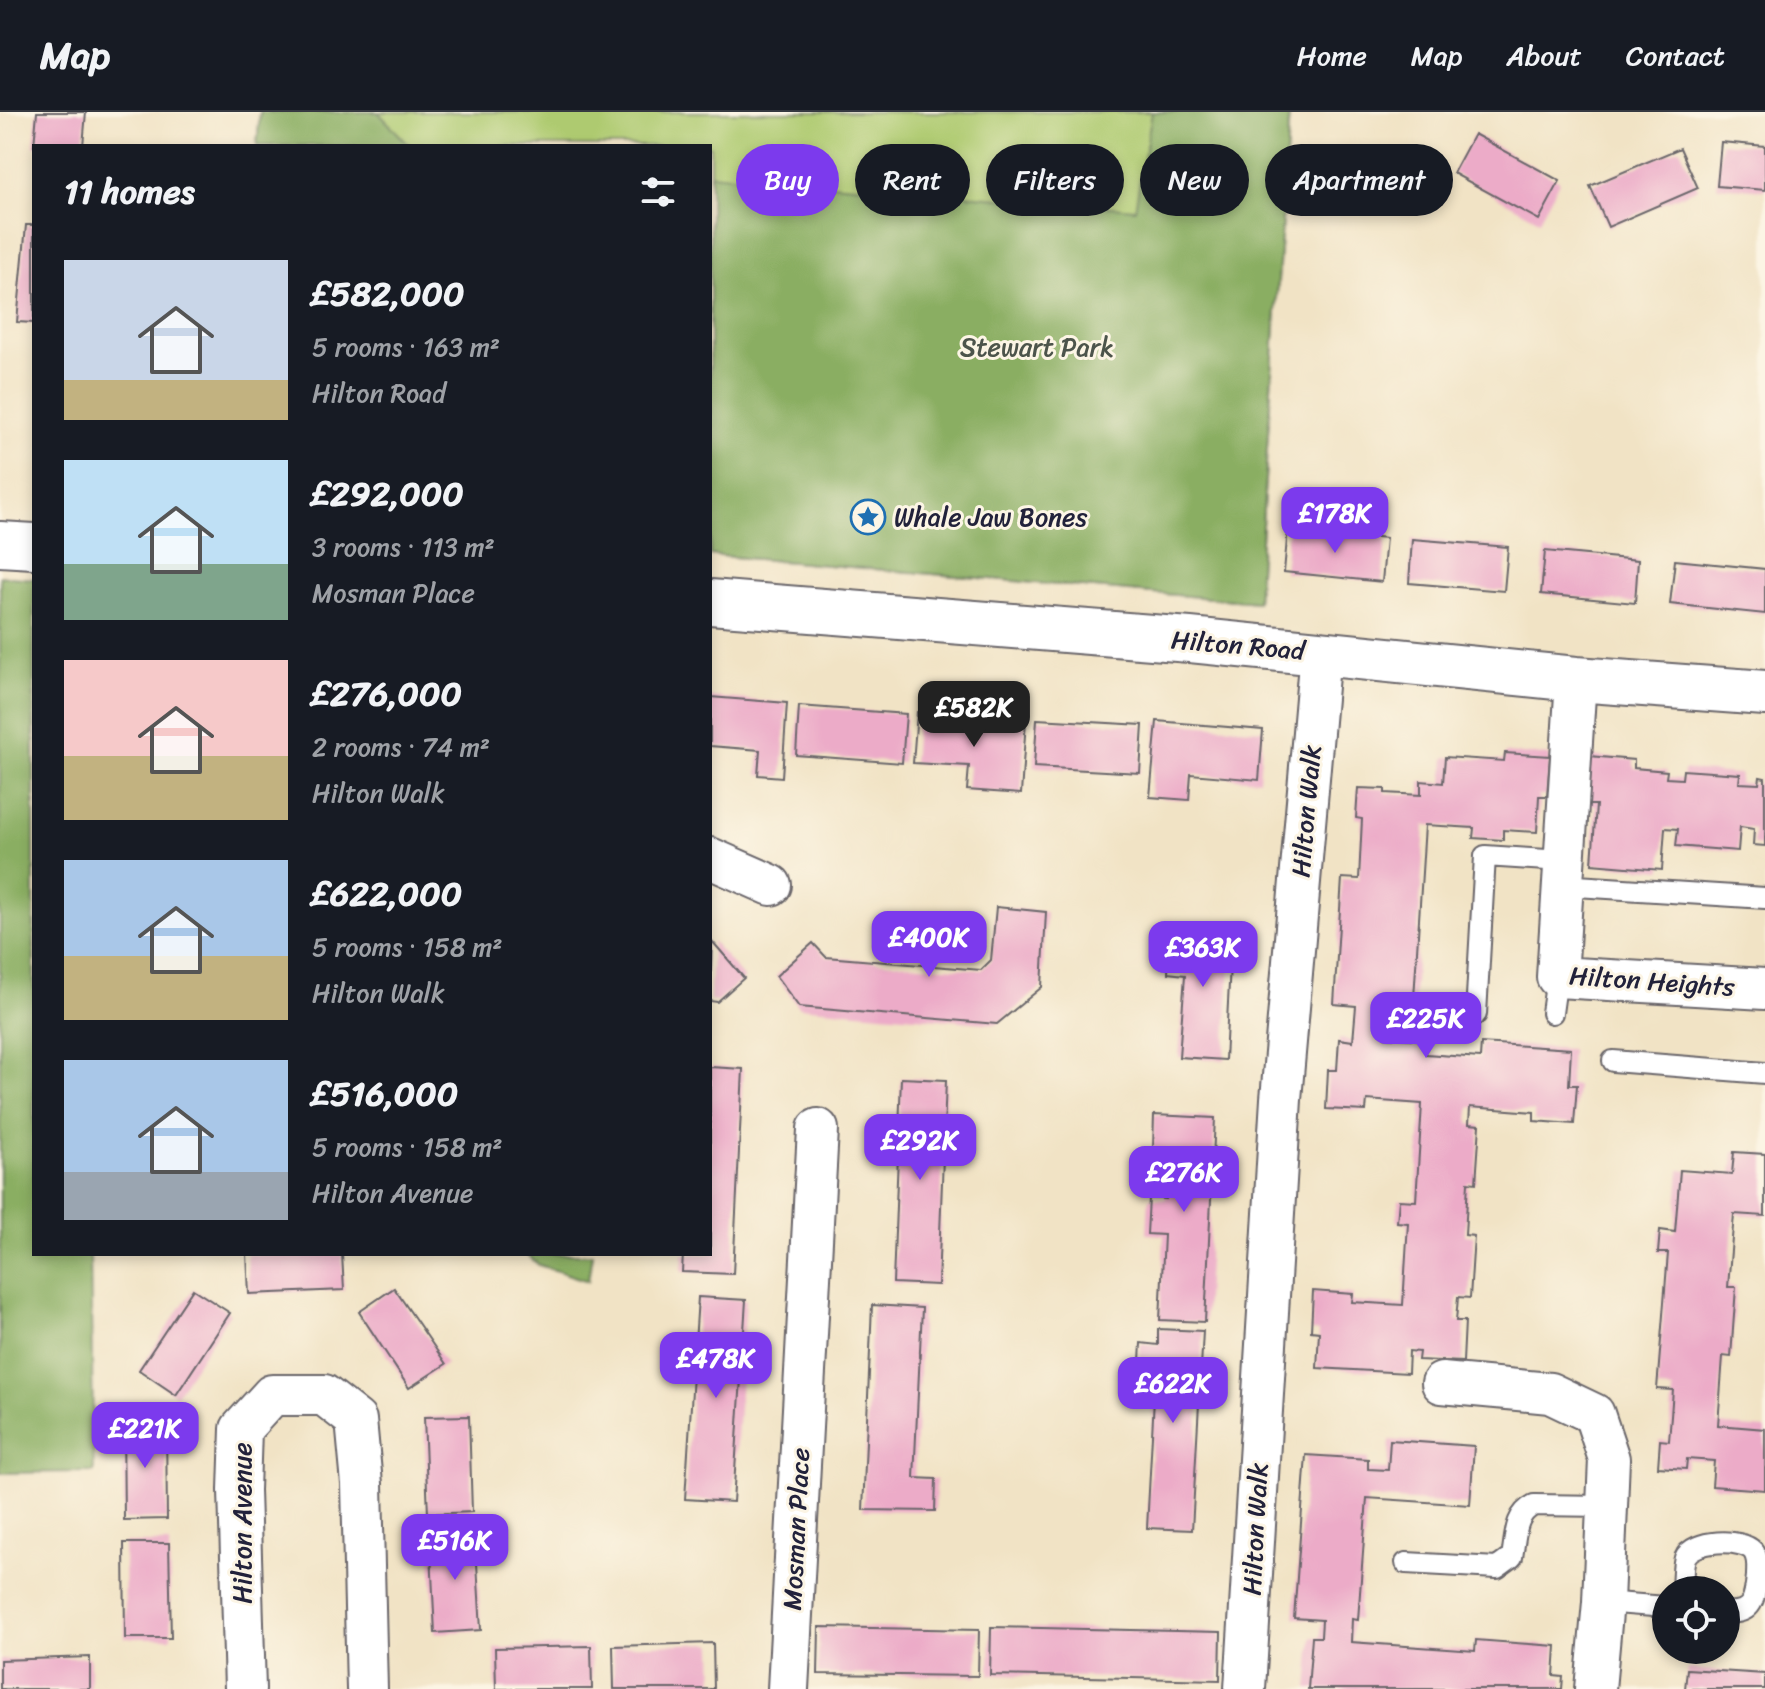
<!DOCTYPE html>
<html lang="en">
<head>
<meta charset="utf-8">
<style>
  :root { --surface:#171b24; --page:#242831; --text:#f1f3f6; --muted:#9ea1a6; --line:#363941; --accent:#7c3aed }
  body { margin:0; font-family:Sriracha,sans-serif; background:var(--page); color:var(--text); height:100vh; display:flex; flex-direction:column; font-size:30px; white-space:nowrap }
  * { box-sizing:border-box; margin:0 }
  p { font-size:26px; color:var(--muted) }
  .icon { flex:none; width:44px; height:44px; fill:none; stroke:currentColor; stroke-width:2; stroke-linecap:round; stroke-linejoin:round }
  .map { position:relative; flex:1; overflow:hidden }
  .drawer { position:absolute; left:32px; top:32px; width:680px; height:1112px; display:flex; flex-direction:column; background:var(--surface); border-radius:0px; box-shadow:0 4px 12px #0003 }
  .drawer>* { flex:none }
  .banner { position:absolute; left:736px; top:32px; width:760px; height:72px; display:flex; gap:16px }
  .tools { position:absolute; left:1652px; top:1464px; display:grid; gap:16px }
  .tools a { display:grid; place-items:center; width:88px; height:88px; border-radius:50%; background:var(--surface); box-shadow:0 4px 12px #0003; font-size:40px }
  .price { position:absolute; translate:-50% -68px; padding:0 18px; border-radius:16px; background:var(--accent); color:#fff; font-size:26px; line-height:52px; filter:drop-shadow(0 2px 4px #0008) }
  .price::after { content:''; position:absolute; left:50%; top:48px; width:24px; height:18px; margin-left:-12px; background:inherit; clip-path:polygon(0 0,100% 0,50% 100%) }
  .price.on { background:#222; color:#fff }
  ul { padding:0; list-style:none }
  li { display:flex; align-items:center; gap:24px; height:200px; padding:0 32px }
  li span { display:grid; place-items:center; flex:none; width:224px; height:160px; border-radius:0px; color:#555 }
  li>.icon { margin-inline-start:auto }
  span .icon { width:96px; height:96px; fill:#fffc; stroke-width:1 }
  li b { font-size:34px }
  h2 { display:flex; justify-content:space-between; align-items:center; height:96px; padding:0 32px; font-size:34px }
  .tag { padding:0 28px; border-radius:36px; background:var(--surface); box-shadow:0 4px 12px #0003; font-size:28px; line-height:72px }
  .tag.on { background:var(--accent); color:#fff }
  header { display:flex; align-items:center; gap:48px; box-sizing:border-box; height:112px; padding:0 40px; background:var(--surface); border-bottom:2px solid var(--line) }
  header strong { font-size:38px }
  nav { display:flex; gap:44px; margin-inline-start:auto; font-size:28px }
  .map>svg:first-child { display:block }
  .green { fill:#aeca70; stroke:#687656; stroke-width:2 }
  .forest { fill:#8aae62; stroke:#56684e; stroke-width:2 }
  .building { fill:#ecabc8 }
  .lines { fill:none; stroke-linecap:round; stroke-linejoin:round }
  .service-casing { stroke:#6a666b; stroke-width:24 }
  .minor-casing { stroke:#6a666b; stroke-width:44 }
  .tertiary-casing { stroke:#6a666b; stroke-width:48 }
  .service { stroke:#fff; stroke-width:20 }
  .minor { stroke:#fff; stroke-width:40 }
  .tertiary { stroke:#fff; stroke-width:44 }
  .labels { text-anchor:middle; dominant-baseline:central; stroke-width:6; stroke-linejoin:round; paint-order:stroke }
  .park-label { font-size:26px; fill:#4c544b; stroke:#fcf5e5 }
  .poi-label { font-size:26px; fill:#22223b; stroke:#fcf5e5; text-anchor:start }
  .street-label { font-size:26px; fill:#22223b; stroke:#fcf5e5 }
</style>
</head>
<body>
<header>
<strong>Map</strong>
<nav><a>Home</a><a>Map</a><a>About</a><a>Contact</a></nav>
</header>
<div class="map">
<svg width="1765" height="1577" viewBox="0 0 1765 1577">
  <rect width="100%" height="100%" fill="#fcf5e5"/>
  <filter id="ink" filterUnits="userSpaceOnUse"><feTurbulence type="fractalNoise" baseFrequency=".0125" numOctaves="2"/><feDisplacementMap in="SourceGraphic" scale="16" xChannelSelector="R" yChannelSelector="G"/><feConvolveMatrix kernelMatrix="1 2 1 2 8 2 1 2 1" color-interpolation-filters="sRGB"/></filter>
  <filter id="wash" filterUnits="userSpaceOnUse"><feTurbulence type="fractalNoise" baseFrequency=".006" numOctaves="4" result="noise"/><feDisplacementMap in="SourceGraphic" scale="32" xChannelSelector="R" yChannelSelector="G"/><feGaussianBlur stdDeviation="1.8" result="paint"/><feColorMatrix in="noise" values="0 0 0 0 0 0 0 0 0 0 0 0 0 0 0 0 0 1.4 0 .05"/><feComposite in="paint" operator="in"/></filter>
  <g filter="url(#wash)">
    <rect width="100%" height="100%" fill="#f1e3c5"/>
    <path class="green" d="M260,0H1289L1257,490L710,443V34H257Z"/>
    <g class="forest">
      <path d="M260,0H378L410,34H257Z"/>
      <path d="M1152,0H1289L1257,490L710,443V62L1135,97Z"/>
      <path d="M0,464L34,467V1142H90L94,1360L0,1361Z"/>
      <path d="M526,1142H592L588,1169L539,1153Z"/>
    </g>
    <g id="blocks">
      <g class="building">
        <path d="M37,0H86L83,34H34Z"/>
        <path d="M1474,22L1560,69L1539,108L1453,61Z"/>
        <path d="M1721,30L1765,34V78L1717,74Z"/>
        <path d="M1680,36L1698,76L1608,115L1590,74Z"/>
        <path d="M26,113H34V211L17,210Z"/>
        <path d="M1288,416L1386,426L1382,470L1284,460Z"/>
        <path d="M1412,427L1508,435L1504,479L1409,471Z"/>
        <path d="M1545,439L1638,448L1635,491L1541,482Z"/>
        <path d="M1675,448L1765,457V502L1670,492Z"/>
        <path d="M710,585L787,591L782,665L758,663L760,638L710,634Z"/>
        <path d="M799,594L906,602L902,651L796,643Z"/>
        <path d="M917,600L1026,608L1021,682L967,678L969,654L913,651Z"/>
        <path d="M1037,607L1143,613L1140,661L1034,655Z"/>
        <path d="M1157,609L1263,618L1259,668L1191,662L1189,688L1150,685Z"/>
        <path d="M1505,641L1550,644L1547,684H1539L1537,720L1503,718V728L1473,726L1474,716L1425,713L1413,902L1387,901L1385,925L1427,928L1426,942L1480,946L1481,931L1571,937L1569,973H1577L1574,1012L1534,1009V1000L1470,995L1469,1012L1480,1013L1476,1071L1468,1070L1465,1123L1474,1124L1470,1186L1458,1185L1456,1209H1465L1463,1250L1418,1248L1419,1240L1409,1239L1408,1261L1317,1256L1319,1220L1311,1219L1313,1179L1353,1182L1352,1190L1403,1193L1408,1111L1397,1110L1399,1088L1416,1089L1422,992L1367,988L1366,999L1326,997L1328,958H1337L1339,927L1353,929L1356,894L1334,892L1342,766L1359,767L1362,707L1356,706L1358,676L1385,677V681L1421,683V669L1443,671L1445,645L1504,649Z"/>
        <path d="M1589,644L1634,648V656L1667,659L1666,666L1682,667L1683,658L1740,662L1739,671L1759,672L1760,665L1765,666V734L1753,733L1754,717L1740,715L1738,739L1676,734L1678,717L1665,716L1662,758L1592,752L1596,693H1585Z"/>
        <path d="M996,795L1046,800L1042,875L997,912L799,895L776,864L813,831L826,845L981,858L991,848Z"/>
        <path d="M1188,811L1232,814L1225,948L1179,945L1185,863L1168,861L1170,826L1187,827Z"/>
        <path d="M712,829L744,866L717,890L710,889Z"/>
        <path d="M710,955L743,957L733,1162L682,1160L683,1142H710Z"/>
        <path d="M901,966L946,968L938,1173L893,1171Z"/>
        <path d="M1154,1003L1215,1006L1205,1210L1160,1208L1164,1123L1147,1122L1149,1086L1166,1087L1169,1038L1153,1037Z"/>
        <path d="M1734,1040L1765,1042V1104L1734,1102L1728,1175H1736L1731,1245L1723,1244L1718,1313L1765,1317V1378L1712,1374L1714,1349L1687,1347L1686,1357L1658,1355L1660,1328L1669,1329L1673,1278L1657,1277L1668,1141H1658L1660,1118L1675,1120L1680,1058L1732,1062Z"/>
        <path d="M247,1142H342L344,1178L249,1182Z"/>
        <path d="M394,1176L446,1252L409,1276L359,1200Z"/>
        <path d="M193,1177L230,1201L176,1283L139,1258Z"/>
        <path d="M698,1185L746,1188L733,1390L685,1387Z"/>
        <path d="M872,1193L922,1196L914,1366L936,1367L935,1399L863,1398Z"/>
        <path d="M1158,1217L1203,1219L1192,1418L1147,1416L1155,1268L1139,1267L1141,1231L1158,1233Z"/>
        <path d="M469,1304L472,1400L428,1402L424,1305Z"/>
        <path d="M123,1309H166L167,1407L124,1408Z"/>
        <path d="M1390,1328L1474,1334L1470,1393L1367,1386L1358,1508L1352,1507L1351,1530L1475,1539L1476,1528L1556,1534L1554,1564L1563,1565L1562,1577H1308L1312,1525H1321L1322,1508L1294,1506L1306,1343L1368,1347V1357L1388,1358Z"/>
        <path d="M475,1418L481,1518L435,1521L430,1421Z"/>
        <path d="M124,1431H169L171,1526H125Z"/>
        <path d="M819,1515L979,1518L978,1564L818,1562Z"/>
        <path d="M991,1515L1221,1520L1220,1568L990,1563Z"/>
        <path d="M713,1531L714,1577H614L613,1534Z"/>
        <path d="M591,1534L592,1577H496L495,1536Z"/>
        <path d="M90,1545V1577H0V1548Z"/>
        <path d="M1687,1557L1765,1562V1577H1685Z"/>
      </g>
    </g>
  </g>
  <g filter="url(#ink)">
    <use href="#blocks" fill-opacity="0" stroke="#6a666b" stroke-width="2"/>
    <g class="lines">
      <g class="service-casing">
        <g id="service">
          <path d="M1561,773L1765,786"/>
          <path d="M1552,901L1557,865"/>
          <path d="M1476,902L1485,744L1563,749"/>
          <path d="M1613,949L1765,961"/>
          <path d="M1406,1451L1497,1456L1512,1445C1516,1424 1514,1403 1534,1393L1607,1394"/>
          <path d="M1682,1478C1683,1468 1682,1455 1685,1446C1692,1427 1742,1426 1753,1439C1759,1447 1757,1456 1757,1464C1755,1486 1753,1503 1726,1500"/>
          <path d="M1603,1490L1666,1495"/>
        </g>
      </g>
      <g class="minor-casing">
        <g id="minor">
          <path d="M1576,567L1557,865L1765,877"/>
          <path d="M710,746L771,773"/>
          <path d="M1442,1271L1550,1281L1594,1302L1609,1347L1603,1490L1595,1577"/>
          <path d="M245,1577L239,1378L241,1317L272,1283H324L356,1308L362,1372L367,1577"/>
          <path d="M788,1577L818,1017"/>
          <path d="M1245,1577L1281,987L1320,540"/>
        </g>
      </g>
      <g class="tertiary-casing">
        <g id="tertiary">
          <path d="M0,432L34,434"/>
          <path d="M710,490L1190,528L1576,567L1765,581"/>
        </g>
      </g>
      <use href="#service" class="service"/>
      <use href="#minor" class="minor"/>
      <use href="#tertiary" class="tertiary"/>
    </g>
  </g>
  <defs>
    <g id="sight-ring" transform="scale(1.8)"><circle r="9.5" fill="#fcf5e5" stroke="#1f6fb2" stroke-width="1.5"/><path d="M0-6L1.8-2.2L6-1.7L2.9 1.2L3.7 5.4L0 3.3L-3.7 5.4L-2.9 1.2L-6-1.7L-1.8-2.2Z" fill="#1f6fb2"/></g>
  </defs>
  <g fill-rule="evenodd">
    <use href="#sight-ring" x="868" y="405"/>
  </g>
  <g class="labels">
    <g class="park-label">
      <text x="1037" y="235">Stewart Park</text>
    </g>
    <g class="poi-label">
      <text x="894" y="405">Whale Jaw Bones</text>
    </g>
    <g class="street-label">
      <text transform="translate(1238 533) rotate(5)">Hilton Road</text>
      <text transform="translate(1306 699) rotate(-85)">Hilton Walk</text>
      <text transform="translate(1652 869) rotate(4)">Hilton Heights</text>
      <text transform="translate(242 1411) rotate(-90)">Hilton Avenue</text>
      <text transform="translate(796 1417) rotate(-87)">Mosman Place</text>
      <text transform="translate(1255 1417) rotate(-87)">Hilton Walk</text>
    </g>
  </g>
</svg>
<div class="tools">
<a><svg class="icon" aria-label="locate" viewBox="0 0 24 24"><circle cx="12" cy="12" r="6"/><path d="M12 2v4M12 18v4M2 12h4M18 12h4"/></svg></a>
</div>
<b class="price" style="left:1335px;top:443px">£178K</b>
<b class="price on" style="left:974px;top:637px">£582K</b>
<b class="price" style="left:929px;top:867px">£400K</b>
<b class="price" style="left:1203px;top:877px">£363K</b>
<b class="price" style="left:1426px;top:948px">£225K</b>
<b class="price" style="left:920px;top:1070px">£292K</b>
<b class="price" style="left:1184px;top:1102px">£276K</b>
<b class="price" style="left:716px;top:1288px">£478K</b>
<b class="price" style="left:1173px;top:1313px">£622K</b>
<b class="price" style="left:145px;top:1358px">£221K</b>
<b class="price" style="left:455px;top:1470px">£516K</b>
<div class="banner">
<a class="tag on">Buy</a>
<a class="tag">Rent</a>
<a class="tag">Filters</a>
<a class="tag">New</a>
<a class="tag">Apartment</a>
</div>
<section class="drawer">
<h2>11 homes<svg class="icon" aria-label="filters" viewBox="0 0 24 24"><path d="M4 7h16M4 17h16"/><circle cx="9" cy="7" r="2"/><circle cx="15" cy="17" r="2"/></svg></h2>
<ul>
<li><span style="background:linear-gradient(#c9d6e8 75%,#c2b280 0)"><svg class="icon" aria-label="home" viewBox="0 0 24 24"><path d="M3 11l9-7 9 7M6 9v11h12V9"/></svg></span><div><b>£582,000</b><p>5 rooms · 163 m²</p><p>Hilton Road</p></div></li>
<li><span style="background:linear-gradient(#bfe0f5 65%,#7fa58c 0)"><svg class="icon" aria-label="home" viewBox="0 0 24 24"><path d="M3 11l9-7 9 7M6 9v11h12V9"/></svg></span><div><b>£292,000</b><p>3 rooms · 113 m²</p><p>Mosman Place</p></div></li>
<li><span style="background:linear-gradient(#f6c9c9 60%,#c2b280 0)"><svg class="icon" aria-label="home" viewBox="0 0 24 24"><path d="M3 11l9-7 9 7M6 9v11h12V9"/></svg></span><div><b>£276,000</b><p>2 rooms · 74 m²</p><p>Hilton Walk</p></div></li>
<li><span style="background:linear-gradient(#a9c7e8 60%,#c2b280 0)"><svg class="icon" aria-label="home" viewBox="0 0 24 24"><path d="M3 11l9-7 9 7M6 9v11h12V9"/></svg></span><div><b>£622,000</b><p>5 rooms · 158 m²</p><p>Hilton Walk</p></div></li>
<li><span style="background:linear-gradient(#a9c7e8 70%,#9aa5b1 0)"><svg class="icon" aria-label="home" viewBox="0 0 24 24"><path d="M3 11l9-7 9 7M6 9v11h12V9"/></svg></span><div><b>£516,000</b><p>5 rooms · 158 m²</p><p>Hilton Avenue</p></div></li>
</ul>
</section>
</div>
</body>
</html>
